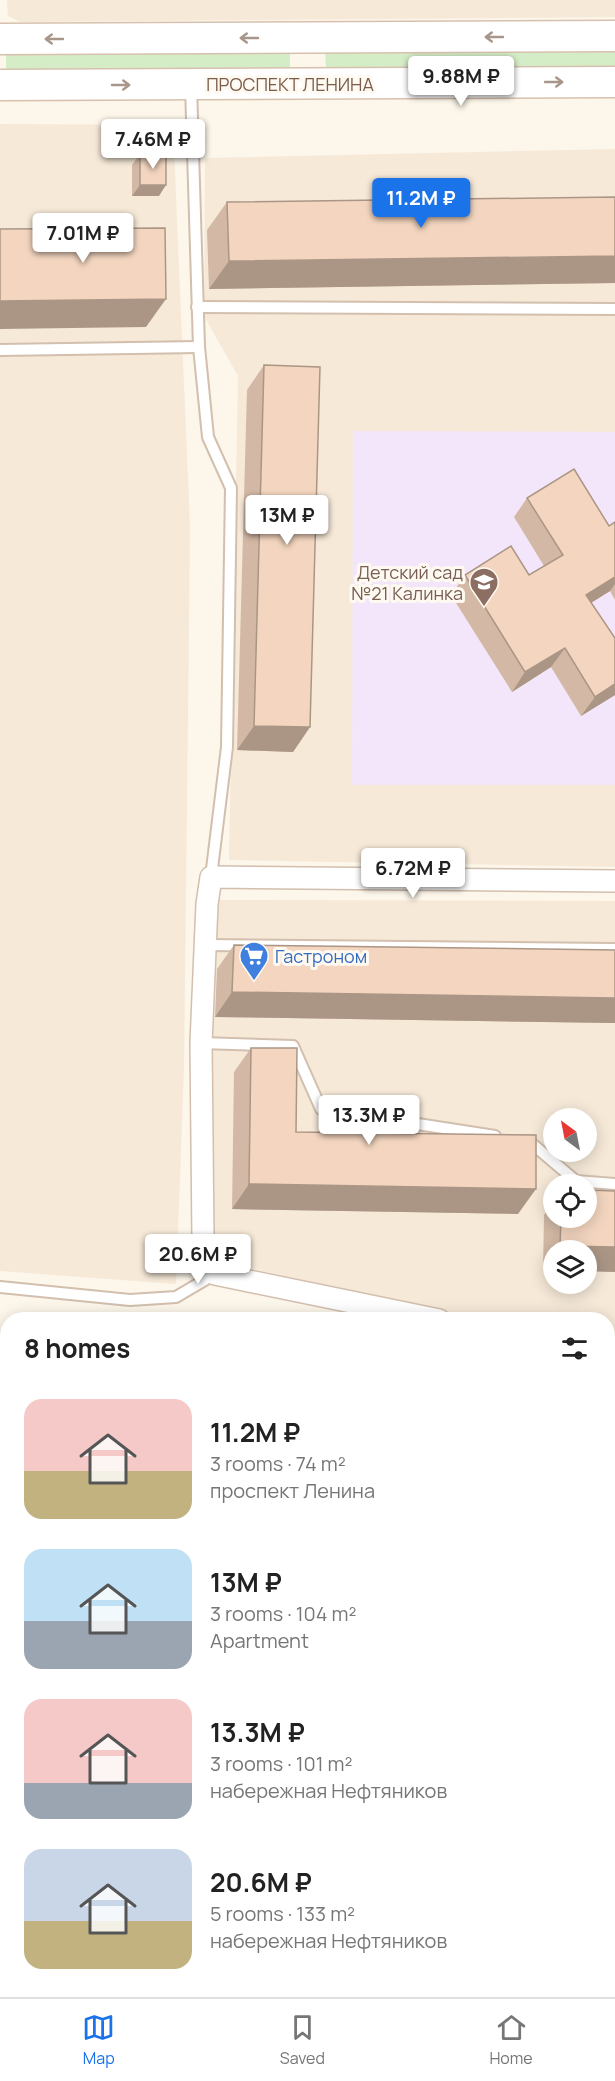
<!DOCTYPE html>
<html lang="en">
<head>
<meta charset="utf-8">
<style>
  :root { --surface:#fff; --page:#f2f2f2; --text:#222; --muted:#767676; --line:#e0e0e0; --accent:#1a73e8 }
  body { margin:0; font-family:Manrope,sans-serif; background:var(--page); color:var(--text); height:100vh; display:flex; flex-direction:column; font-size:22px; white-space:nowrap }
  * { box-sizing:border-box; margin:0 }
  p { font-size:20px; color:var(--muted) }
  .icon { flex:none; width:33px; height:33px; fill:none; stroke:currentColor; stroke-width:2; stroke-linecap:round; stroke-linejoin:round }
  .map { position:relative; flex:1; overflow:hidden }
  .details { position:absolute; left:0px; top:1312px; width:615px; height:686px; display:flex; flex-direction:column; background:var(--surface); border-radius:24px 24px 0 0; box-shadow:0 3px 15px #0003 }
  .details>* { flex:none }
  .needle { width:39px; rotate:328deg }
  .controls { position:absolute; left:543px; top:1108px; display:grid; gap:12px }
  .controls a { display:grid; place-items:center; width:54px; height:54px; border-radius:50%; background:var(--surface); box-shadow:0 3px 15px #0003; font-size:30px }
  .price { position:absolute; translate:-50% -51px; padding:0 14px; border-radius:6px; background:#fff; color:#222; font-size:20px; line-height:39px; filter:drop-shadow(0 2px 3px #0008) }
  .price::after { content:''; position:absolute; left:50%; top:36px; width:18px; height:14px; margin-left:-9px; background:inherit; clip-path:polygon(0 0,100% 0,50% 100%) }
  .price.on { background:var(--accent); color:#fff }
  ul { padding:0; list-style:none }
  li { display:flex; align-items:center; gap:18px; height:150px; padding:0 24px }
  li span { display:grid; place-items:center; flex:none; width:168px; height:120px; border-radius:18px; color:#555 }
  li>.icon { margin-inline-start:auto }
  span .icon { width:72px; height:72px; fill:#fffc; stroke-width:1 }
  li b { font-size:26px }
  h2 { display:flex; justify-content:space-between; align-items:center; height:72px; padding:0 24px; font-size:26px }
  .tabs { display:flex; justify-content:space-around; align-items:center; height:84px; border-top:2px solid var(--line); background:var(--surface); font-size:16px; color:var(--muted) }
  .tabs a { display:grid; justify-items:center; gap:3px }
  .tabs .on { color:var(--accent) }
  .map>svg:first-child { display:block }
  .residential { fill:#f6e9d8; fill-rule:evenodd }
  .education { fill:#f4e6fa }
  .green { fill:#d5edc7 }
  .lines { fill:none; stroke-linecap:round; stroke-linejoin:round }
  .river { stroke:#bce1e9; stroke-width:45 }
  .lane-casing { stroke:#d2bfae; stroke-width:14 }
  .street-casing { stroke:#d2bfae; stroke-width:24 }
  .secondary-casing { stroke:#d7c1ae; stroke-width:33 }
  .lane { stroke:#fff; stroke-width:10 }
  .street { stroke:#fff; stroke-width:21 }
  .secondary { stroke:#fff; stroke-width:30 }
  .wall { fill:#d2b8a5 }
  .shaded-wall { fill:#ab9686 }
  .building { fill:#f4d6c0; stroke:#ab9686; stroke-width:1.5 }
  .oneway { stroke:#a9968a }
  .labels { text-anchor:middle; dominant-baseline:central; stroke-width:6; stroke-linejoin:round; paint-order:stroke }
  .street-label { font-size:18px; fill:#7b5d4b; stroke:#fffaf1 }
  .education-label { font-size:18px; fill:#785e54; stroke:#fffaf1; text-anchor:end }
  .shop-label { font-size:18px; fill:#366cbe; stroke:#fffaf1; text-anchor:start }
</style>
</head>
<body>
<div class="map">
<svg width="615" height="1997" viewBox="0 0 615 1997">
  <rect width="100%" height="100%" fill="#fdf6ea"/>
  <g class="residential">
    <path d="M7,0H615V17L20,22L8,16Z"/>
    <path d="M0,124L173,125L190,527L184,1069L176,1284L0,1271Z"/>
    <path d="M615,149V867L229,860L238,376L204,316L205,158Z"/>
    <path d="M219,900L615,901V1350L608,1348V1320H479L219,1261L213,1246L209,1029ZM554,1119H586V1152H554ZM554,1185H586V1218H554ZM554,1251H586V1284H554Z"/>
  </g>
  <path class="education" d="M353,431L615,432V785H352Z"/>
  <g class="green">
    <path d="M615,50V66L326,68L325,51Z"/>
    <path d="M290,53V69L6,70V55Z"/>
    <path d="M7,1775L8,1990H180V1997H0V1776Z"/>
  </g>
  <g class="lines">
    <g class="river">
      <path d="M0,1418H8"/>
      <path d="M608,1481L615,1482"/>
    </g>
    <g class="lane-casing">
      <g id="lane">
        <path d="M191,86L199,347L208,437L231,488L227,747L211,877"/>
        <path d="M197,307L615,309"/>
        <path d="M0,350L199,347"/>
        <path d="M205,945L615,949"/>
        <path d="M201,1043L293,1046L321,1109L495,1136"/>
        <path d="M525,1141L530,1142L576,1181L615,1184"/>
        <path d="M0,1287L130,1300L176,1297L215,1274"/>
      </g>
    </g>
    <g class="street-casing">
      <g id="street">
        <path d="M439,1320L215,1274L203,1240L201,1043L207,904L211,877L615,881"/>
        <path d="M608,1357L615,1359"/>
        <path d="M286,1997L287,1990"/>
      </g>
    </g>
    <g class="secondary-casing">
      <g id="secondary">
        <path d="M0,39L615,36"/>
        <path d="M0,85L615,82"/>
        <path d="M0,1710H8"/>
        <path d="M608,1763H615"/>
      </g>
    </g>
    <use href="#lane" class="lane"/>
    <use href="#street" class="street"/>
    <use href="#secondary" class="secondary"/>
  </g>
  <g class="wall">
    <path d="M140,154L159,196H132V165Z"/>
    <path d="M615,197V283L209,289L207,230L227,202Z"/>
    <path d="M264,365L310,727L293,752L237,750L247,390Z"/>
    <path d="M527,498L609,526L615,522V600L610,591L591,603L615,695L581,716L551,667L512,692L451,595L465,575H529L544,566L514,517Z"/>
    <path d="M234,945L615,950V1023L215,1017L217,969Z"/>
    <path d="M251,1048L296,1132L518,1214L232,1209L234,1072Z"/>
    <path d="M554,1201V1218H586L615,1272L586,1271V1251H554V1271H543L544,1215Z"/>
  </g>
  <g class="shaded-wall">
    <path d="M140,185H166L159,196H132Z"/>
    <path d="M615,256V283L209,289L229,261Z"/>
    <path d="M166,299L146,327L0,329V301Z"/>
    <path d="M615,577V584L610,591L573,614L586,595Z"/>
    <path d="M565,648L551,667L512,692L525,672Z"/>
    <path d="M615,684V695L581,716L595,697Z"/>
    <path d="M254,726L310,727L293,752L237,750Z"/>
    <path d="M232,992L615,998V1023L215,1017Z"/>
    <path d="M249,1184L536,1189L518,1214L232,1209Z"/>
    <path d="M560,1246L615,1247V1272L586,1271V1251H557Z"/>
    <path d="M554,1256V1271H543Z"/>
  </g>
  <g class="building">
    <rect x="140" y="154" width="26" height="31"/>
    <path d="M615,197V256L229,261L227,202Z"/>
    <path d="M165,228L166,299L0,301V229Z"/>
    <path d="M264,365L320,367L310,727L254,726Z"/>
    <path d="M574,469L609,526L615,522V577L586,595L615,638V684L595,697L565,648L525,672L465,575L511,546L529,575L563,555L527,498Z"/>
    <path d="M234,945L615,950V998L232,992Z"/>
    <path d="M251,1048H297L296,1132L536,1135V1189L249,1184Z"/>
    <path d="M586,1190L615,1191V1247L560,1246L561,1218H586Z"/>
  </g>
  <defs><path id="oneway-shaft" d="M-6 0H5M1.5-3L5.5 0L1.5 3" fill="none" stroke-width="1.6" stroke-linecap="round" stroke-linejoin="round" transform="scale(1.5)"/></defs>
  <g class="oneway">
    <use href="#oneway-shaft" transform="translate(494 37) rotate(180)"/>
    <use href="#oneway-shaft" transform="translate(249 38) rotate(180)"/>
    <use href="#oneway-shaft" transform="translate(54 39) rotate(180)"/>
    <use href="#oneway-shaft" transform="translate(554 82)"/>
    <use href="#oneway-shaft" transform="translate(121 85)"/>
  </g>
  <defs>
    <g id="school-pin" transform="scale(1.5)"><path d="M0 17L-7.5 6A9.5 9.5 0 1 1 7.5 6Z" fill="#8d6e63" stroke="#fffaf1"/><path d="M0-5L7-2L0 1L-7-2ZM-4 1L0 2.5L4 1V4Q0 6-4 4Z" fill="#fff"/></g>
    <g id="supermarket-pin" transform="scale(1.5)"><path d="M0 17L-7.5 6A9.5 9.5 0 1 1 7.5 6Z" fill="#3f7fe0" stroke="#fffaf1"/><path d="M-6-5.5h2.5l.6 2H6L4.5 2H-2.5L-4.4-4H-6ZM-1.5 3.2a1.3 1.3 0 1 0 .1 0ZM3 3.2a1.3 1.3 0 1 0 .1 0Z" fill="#fff"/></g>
  </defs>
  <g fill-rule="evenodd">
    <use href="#school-pin" x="484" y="582"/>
    <use href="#supermarket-pin" x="254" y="956"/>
  </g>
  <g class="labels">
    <g class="street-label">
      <text x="290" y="84">ПРОСПЕКТ ЛЕНИНА</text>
    </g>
    <g class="education-label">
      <text x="463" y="572">Детский сад<tspan x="463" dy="21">№21 Калинка</tspan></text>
    </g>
    <g class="shop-label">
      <text x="275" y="956">Гастроном</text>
    </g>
  </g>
</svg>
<div class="controls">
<a><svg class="needle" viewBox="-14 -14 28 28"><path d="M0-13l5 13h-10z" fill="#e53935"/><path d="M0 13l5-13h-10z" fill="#767676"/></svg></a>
<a><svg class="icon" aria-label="locate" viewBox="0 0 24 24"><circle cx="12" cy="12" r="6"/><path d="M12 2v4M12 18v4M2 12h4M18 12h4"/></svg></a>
<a><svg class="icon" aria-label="layers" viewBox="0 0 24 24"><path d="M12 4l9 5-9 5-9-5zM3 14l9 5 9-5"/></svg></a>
</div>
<b class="price" style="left:461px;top:107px">9.88M ₽</b>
<b class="price" style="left:153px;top:170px">7.46M ₽</b>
<b class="price on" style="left:421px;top:229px">11.2M ₽</b>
<b class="price" style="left:83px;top:264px">7.01M ₽</b>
<b class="price" style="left:287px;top:546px">13M ₽</b>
<b class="price" style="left:413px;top:899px">6.72M ₽</b>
<b class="price" style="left:369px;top:1146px">13.3M ₽</b>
<b class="price" style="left:198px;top:1285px">20.6M ₽</b>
<section class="details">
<h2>8 homes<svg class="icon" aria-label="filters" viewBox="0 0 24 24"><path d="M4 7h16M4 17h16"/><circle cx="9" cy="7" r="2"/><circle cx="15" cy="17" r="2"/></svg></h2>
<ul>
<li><span style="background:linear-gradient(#f6c9c9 60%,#c2b280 0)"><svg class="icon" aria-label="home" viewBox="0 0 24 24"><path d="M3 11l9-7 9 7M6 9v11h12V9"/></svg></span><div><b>11.2M ₽</b><p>3 rooms · 74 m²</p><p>проспект Ленина</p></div></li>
<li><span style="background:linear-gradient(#bfe0f5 60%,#9aa5b1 0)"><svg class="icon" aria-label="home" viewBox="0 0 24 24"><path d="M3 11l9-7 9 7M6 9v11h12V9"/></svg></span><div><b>13M ₽</b><p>3 rooms · 104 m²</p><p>Apartment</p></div></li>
<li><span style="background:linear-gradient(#f6c9c9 70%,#9aa5b1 0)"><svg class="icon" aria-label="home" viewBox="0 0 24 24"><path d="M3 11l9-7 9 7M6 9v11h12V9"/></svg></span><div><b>13.3M ₽</b><p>3 rooms · 101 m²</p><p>набережная Нефтяников</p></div></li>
<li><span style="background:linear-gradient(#c9d6e8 60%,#c2b280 0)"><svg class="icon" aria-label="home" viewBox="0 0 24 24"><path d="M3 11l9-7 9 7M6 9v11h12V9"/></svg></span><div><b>20.6M ₽</b><p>5 rooms · 133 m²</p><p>набережная Нефтяников</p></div></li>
</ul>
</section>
</div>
<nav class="tabs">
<a class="on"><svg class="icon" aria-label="map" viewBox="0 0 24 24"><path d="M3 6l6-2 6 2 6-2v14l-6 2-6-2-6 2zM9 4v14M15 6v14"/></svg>Map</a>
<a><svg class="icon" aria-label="saved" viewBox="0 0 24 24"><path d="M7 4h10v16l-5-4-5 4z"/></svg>Saved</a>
<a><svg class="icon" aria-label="home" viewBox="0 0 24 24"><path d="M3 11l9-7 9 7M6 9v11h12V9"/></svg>Home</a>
</nav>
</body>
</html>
